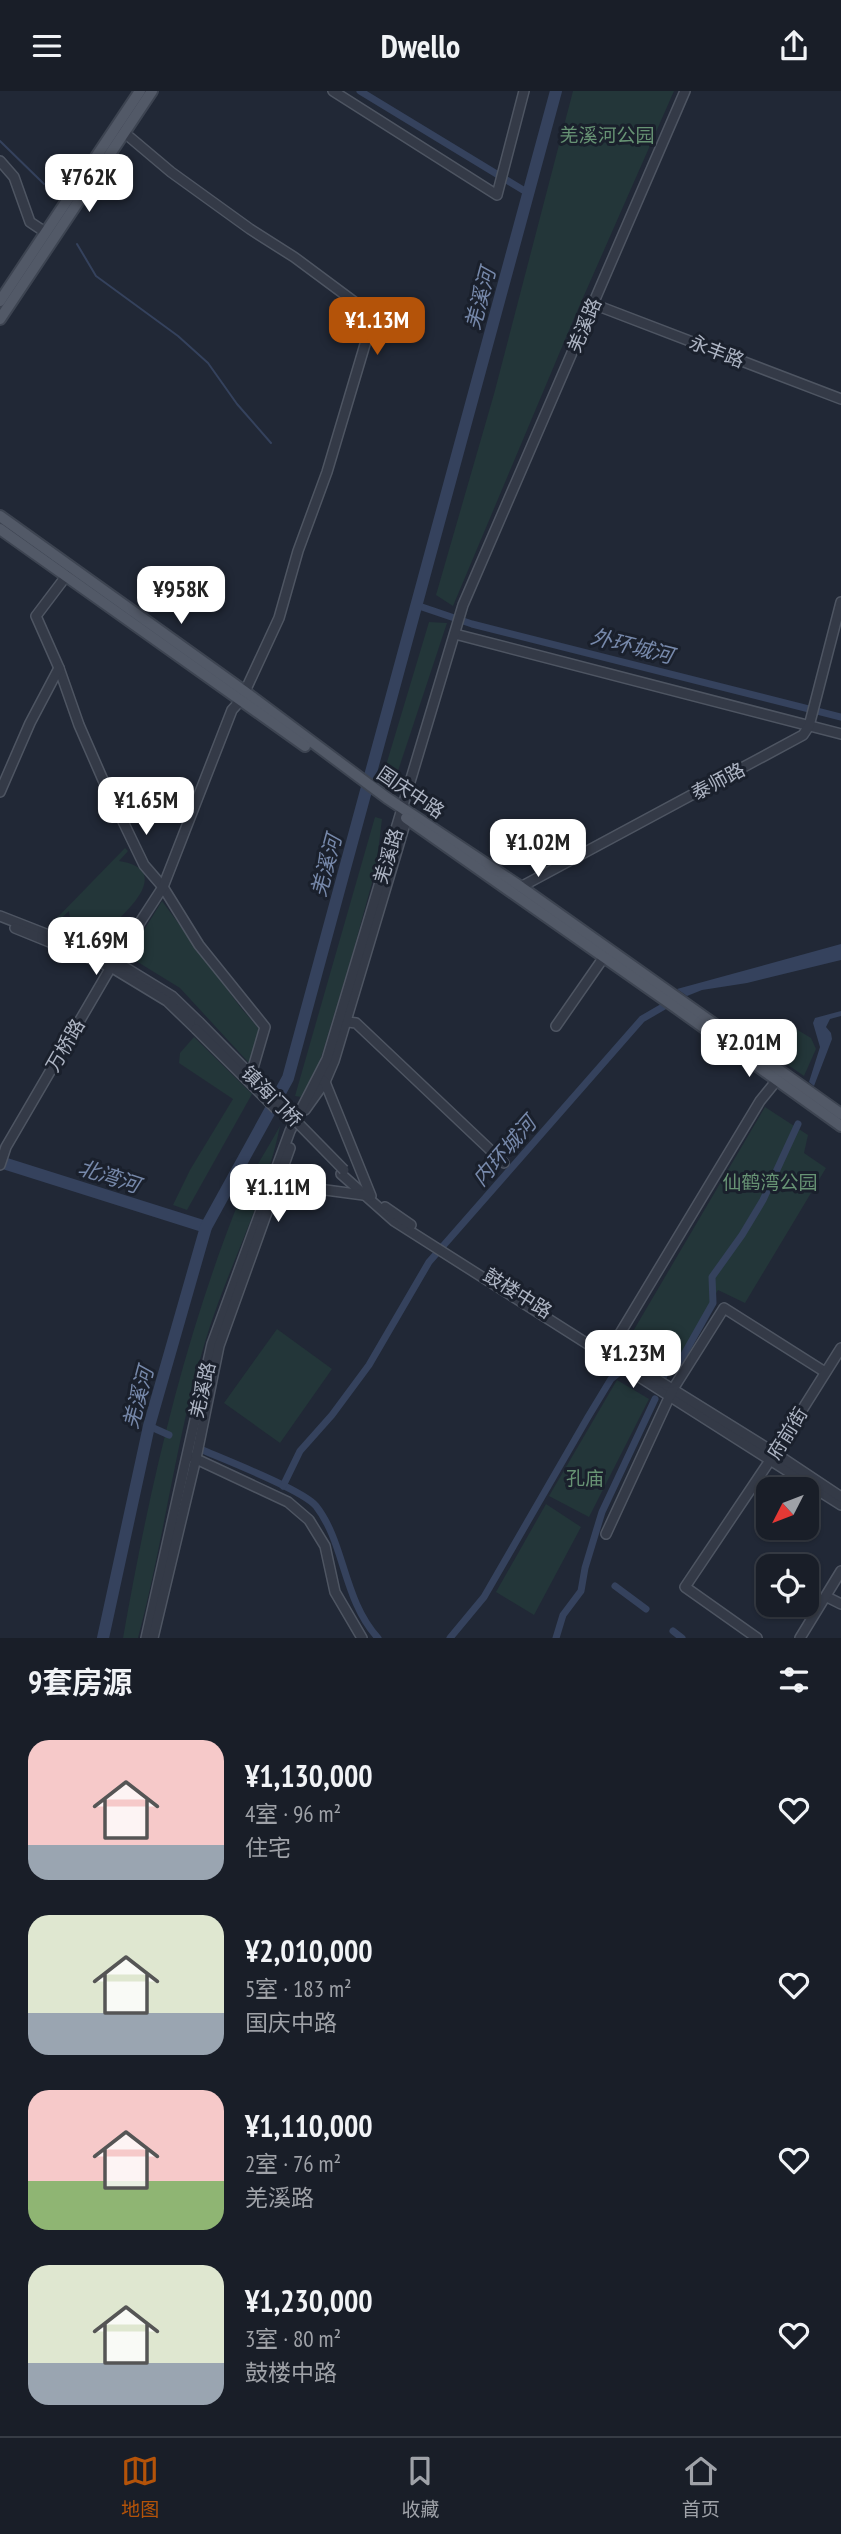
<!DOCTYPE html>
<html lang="zh">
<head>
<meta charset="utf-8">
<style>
  :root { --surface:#191e28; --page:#262b34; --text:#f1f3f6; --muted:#9fa2a8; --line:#373c45; --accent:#b45309 }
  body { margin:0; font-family:"PT Sans Narrow","Noto Sans SC",sans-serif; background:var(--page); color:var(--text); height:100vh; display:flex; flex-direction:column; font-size:26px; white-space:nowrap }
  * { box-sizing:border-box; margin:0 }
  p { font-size:23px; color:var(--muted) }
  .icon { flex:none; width:38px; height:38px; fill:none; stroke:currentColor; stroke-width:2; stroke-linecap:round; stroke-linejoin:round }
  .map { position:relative; height:1547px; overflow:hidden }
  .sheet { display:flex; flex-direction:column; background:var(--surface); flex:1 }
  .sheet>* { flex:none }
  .needle { width:46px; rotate:228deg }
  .buttons { position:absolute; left:756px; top:1386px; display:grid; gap:14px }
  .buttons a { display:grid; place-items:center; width:63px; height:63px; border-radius:14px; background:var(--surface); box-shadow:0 2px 5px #0004,0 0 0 2px var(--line); font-size:35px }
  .price { position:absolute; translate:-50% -60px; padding:0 16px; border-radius:14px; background:#fff; color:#222; font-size:23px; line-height:46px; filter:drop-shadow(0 2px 4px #0008) }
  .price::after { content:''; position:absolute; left:50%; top:42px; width:21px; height:16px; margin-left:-10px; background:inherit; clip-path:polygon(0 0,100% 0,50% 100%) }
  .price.active { background:var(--accent); color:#fff }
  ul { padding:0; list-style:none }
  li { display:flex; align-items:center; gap:21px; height:175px; padding:0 28px }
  li span { display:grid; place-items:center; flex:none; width:196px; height:140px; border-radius:21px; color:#555 }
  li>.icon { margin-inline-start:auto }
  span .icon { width:84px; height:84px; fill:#fffc; stroke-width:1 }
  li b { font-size:30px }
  h2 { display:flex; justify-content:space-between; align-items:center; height:84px; padding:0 28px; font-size:30px }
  header { display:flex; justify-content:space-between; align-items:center; height:91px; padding:0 28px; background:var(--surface); font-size:32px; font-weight:700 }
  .dock { display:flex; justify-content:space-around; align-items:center; height:98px; border-top:2px solid var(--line); background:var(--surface); font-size:19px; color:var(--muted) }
  .dock a { display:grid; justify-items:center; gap:4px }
  .dock .active { color:var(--accent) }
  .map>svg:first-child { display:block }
  .green { fill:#233639 }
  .water { fill:#35425d }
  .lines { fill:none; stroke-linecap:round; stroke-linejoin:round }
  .stream { stroke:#35425d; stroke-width:2 }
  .canal { stroke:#35425d; stroke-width:7 }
  .river { stroke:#35425d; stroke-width:12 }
  .minor-casing { stroke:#4e5562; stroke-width:12 }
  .major-casing { stroke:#3d4451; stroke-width:14 }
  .minor { stroke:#343a47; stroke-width:9 }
  .major { stroke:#525967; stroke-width:10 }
  .minor-bridge-casing { stroke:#4e5562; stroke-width:12; stroke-linecap:butt }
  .minor-bridge { stroke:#343a47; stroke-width:9 }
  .labels { text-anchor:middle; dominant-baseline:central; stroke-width:6; stroke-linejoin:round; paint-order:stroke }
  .park-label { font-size:19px; fill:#679374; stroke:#1a202c }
  .street-label { font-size:19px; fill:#aeb5c4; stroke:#1a202c }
  .water-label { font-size:21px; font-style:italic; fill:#7789ab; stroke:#1a202c }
</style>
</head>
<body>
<header><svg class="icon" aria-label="menu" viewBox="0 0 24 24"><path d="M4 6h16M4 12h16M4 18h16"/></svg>Dwello<svg class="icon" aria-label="share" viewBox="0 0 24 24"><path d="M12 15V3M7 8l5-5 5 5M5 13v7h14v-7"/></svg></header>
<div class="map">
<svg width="841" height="1547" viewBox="0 0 841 1547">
  <rect width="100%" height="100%" fill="#212836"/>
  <g class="green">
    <path d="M573,0H674L575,225L453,515L436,504L494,303Z"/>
    <path d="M429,531L447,532L393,695L381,691Z"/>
    <path d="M375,726L382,728L376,777L353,861L320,970L301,1006L295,1005Z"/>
    <path d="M125,757L128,760L119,770C177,779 122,826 102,843C84,846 70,838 69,820L57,831L55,829Z"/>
    <path d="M162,810L241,917L260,939L249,972L180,897L128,865Z"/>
    <path d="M796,938L811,947L816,958L804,985L759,954Z"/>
    <path d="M194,946L252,1003L187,1119L173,1114L190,1079L233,1008L179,972L180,962Z"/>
    <path d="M765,1016L808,1044L804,1062L826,1077L745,1212L718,1199L667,1286L622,1259Z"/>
    <path d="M280,1035C265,1109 227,1178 205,1251C176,1348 164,1449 138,1547H123C149,1399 183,1250 239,1110C250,1084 267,1059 280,1035Z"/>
    <path d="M277,1238L332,1278L280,1352L224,1312Z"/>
    <path d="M617,1289L649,1308L589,1426L549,1405Z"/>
    <path d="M546,1413L581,1436L534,1524L496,1501Z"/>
  </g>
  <g class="water">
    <path d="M841,853V869L747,892L702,899L687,905L677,898Z"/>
    <path d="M841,920V925L830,928L826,936L831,942L832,948L814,995L809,991L820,956L813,932L815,927Z"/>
  </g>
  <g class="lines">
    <g class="stream">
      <path d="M0,50L44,93"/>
      <path d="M77,153L96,185L178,245L208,272L237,313L271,352"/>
    </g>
    <g class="canal">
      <path d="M360,0L528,102"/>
      <path d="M416,514L472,533L841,626"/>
      <path d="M635,1263L642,1256L668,1273L678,1274L713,1212L712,1186L742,1144L763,1109L798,1033"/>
      <path d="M663,1287L668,1273"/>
      <path d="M149,1335L169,1344"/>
      <path d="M200,1358C223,1368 303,1399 316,1415C345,1452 343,1509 378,1547"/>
      <path d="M283,1395L300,1360L332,1324L369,1274L429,1171L642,928L673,910"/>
      <path d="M615,1495L646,1518"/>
      <path d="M673,1540L682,1547"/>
      <path d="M450,1547L484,1506L588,1326L611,1288L621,1280"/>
      <path d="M556,1547L563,1524L581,1500L585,1477L602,1421L655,1308"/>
    </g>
    <g class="river">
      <path d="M0,1071L206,1136"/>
      <path d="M103,1547L149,1335L206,1136L288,987L556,0"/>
    </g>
    <g class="minor-casing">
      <g id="minor">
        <path d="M333,0L497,104L524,0"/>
        <path d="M0,70L14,86L30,131L45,141"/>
        <path d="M593,213L841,308"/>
        <path d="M67,484L36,525L59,577L79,634L103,689L144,774L163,796L199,854L265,936L253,977"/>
        <path d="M455,543L841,643"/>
        <path d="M0,701L30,632L59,577"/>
        <path d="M515,799L803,644L809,635L841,511"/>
        <path d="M0,825L115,870L172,905L199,931"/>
        <path d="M15,837L111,876L167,910L196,938"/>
        <path d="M340,930L356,932L504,1072"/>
        <path d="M556,935L604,866"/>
        <path d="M305,1019L325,991L334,970L408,723"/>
        <path d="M0,1074L6,1056L111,876L163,796L232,619L241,609L279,527L298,460L327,381L369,240L367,227L360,215L294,166L250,138L171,81L120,38"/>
        <path d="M341,1083L394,1130L841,1414"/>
        <path d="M273,1092L371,1105L325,991L321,988"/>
        <path d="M385,1116L411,1134"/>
        <path d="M600,1253L775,1362L841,1406"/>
        <path d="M610,1259L760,1010L777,989"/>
        <path d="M192,1366L288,1411L309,1429L325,1455L335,1501L362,1547"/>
        <path d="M606,1443L673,1298L724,1217L825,1281"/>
        <path d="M827,1506L841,1513"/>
        <path d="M146,1547L212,1253L290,1040L327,968L463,514L685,0"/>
        <path d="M153,1547L196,1367L219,1255L290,1057"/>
        <path d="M757,1547L685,1496L775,1362L841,1257"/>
        <path d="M800,1547L841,1480"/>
      </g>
    </g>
    <g class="major-casing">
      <g id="major">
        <path d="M0,210L140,0"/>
        <path d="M0,228L152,0"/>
        <path d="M0,425L244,600L387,707L521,796L841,1023"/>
        <path d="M0,438L305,655"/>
        <path d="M406,727L675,916L841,1035"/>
      </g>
    </g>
    <use href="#minor" class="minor"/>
    <use href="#major" class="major"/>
    <g class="minor-bridge-casing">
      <g id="minor-bridge">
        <path d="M199,931L344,1079"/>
        <path d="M196,938L276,1018"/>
      </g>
    </g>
    <use href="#minor-bridge" class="minor-bridge"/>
  </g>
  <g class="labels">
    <g class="park-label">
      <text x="607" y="44">羌溪河公园</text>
      <text x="770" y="1091">仙鹤湾公园</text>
      <text x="585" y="1387">孔庙</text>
    </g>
    <g class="street-label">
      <text transform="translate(584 234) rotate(-67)">羌溪路</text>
      <text transform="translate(717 260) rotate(21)">永丰路</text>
      <text transform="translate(718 690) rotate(-28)">泰师路</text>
      <text transform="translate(411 701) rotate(34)">国庆中路</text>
      <text transform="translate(388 765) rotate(-73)">羌溪路</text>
      <text transform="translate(65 954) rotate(-60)">万桥路</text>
      <text transform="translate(272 1005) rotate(45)">镇海门桥</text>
      <text transform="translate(518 1202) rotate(32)">鼓楼中路</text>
      <text transform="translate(202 1299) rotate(-77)">羌溪路</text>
      <text transform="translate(787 1342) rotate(-58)">府前街</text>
    </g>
    <g class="water-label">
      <text transform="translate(480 208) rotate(-75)">羌溪河</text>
      <text transform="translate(632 555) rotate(14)">外环城河</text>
      <text transform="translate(326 775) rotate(-75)">羌溪河</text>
      <text transform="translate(504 1060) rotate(-49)">内环城河</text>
      <text transform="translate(109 1085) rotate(18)">北湾河</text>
      <text transform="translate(138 1307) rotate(-75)">羌溪河</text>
    </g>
  </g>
</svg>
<div class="buttons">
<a><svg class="needle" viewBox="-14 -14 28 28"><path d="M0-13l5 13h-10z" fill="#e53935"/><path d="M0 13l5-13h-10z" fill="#9fa2a8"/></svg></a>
<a><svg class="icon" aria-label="locate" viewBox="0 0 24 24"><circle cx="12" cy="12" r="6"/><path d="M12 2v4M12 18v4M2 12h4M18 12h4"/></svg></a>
</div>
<b class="price" style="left:89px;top:123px">¥762K</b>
<b class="price active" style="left:377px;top:266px">¥1.13M</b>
<b class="price" style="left:181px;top:535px">¥958K</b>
<b class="price" style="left:146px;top:746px">¥1.65M</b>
<b class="price" style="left:538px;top:788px">¥1.02M</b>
<b class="price" style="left:96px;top:886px">¥1.69M</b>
<b class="price" style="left:749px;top:988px">¥2.01M</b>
<b class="price" style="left:278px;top:1133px">¥1.11M</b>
<b class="price" style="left:633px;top:1299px">¥1.23M</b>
</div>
<section class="sheet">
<h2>9套房源<svg class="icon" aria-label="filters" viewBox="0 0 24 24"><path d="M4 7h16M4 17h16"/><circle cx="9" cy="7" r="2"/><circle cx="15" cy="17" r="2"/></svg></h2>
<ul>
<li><span style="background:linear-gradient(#f6c9c9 75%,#9aa5b1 0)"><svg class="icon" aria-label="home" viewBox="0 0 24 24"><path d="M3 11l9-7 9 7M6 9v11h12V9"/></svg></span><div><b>¥1,130,000</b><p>4室 · 96 m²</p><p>住宅</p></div><svg class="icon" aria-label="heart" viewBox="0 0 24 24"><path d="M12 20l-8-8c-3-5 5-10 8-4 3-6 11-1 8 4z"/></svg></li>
<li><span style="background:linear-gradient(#dfe7d0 70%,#9aa5b1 0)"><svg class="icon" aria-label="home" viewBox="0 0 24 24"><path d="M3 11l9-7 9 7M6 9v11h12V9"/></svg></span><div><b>¥2,010,000</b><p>5室 · 183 m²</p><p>国庆中路</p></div><svg class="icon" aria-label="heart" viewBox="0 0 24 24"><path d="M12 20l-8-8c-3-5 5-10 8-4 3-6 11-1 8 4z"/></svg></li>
<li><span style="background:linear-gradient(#f6c9c9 65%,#8fb573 0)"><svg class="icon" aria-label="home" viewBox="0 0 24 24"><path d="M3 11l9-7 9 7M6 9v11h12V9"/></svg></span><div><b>¥1,110,000</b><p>2室 · 76 m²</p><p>羌溪路</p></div><svg class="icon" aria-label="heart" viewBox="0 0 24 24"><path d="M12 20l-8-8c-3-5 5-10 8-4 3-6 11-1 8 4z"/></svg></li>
<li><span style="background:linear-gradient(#dfe7d0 70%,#9aa5b1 0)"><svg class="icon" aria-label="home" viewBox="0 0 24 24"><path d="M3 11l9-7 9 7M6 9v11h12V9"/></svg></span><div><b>¥1,230,000</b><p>3室 · 80 m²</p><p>鼓楼中路</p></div><svg class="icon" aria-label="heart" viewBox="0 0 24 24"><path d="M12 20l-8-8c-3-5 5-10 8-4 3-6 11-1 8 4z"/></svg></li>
</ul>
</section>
<nav class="dock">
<a class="active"><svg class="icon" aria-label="map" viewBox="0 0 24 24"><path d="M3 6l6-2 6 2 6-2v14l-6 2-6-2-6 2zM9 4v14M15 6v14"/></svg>地图</a>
<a><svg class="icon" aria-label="saved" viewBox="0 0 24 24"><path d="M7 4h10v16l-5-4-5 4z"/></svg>收藏</a>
<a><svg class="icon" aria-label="home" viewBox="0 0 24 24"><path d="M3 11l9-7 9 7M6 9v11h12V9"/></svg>首页</a>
</nav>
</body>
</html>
